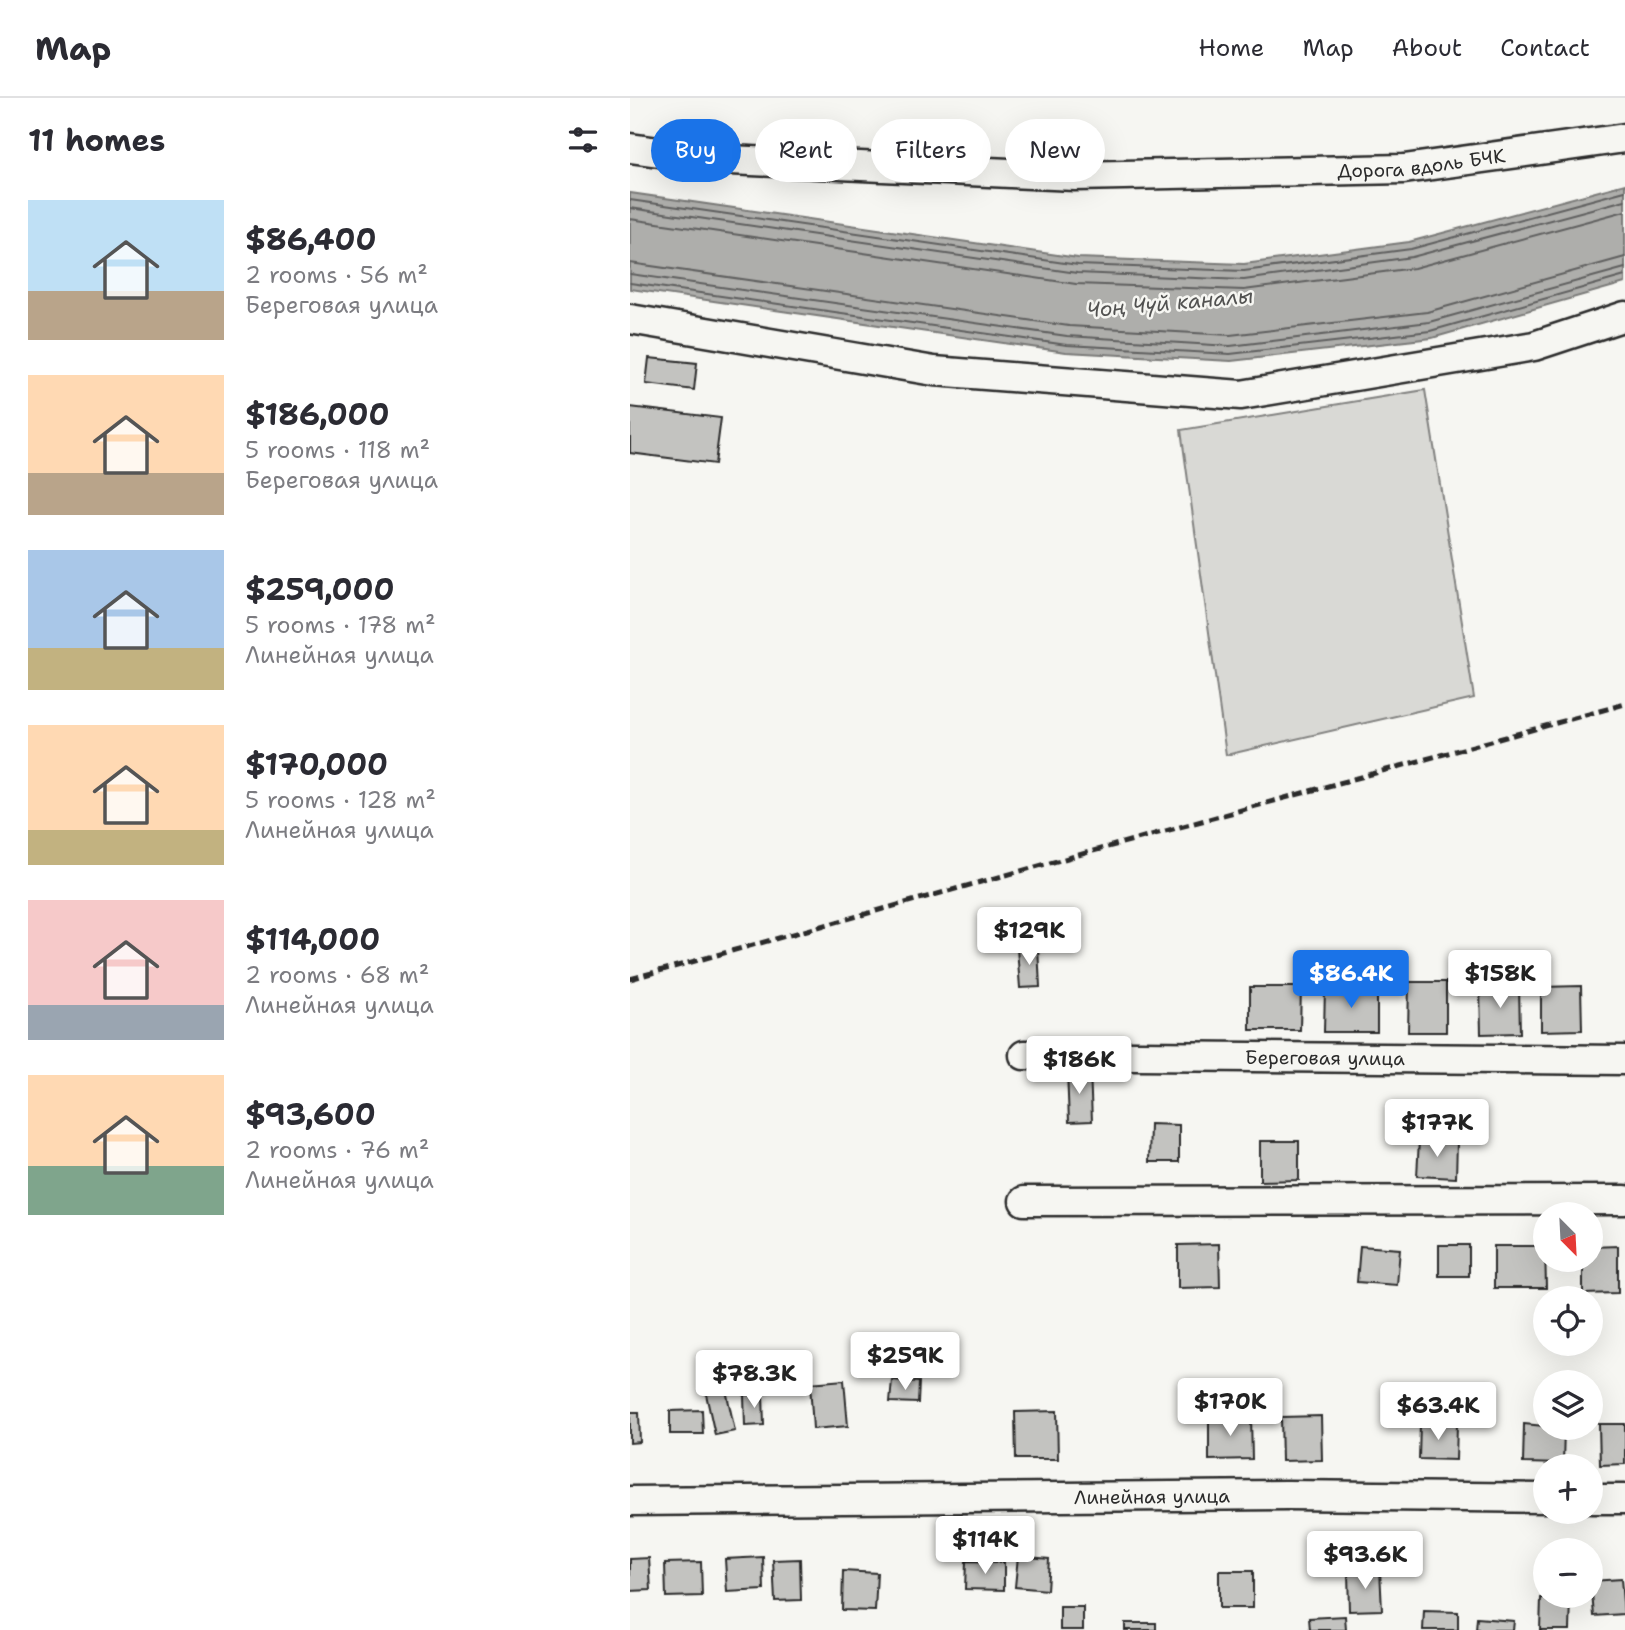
<!DOCTYPE html>
<html lang="en">
<head>
<meta charset="utf-8">
<style>
  :root { --surface:#fff; --page:#f2f2f3; --text:#2b2b33; --muted:#7c7c81; --line:#e1e1e2; --accent:#1a73e8 }
  body { margin:0; font-family:"Shantell Sans",sans-serif; background:var(--page); color:var(--text); height:100vh; display:flex; flex-direction:column; font-size:26px; white-space:nowrap }
  * { box-sizing:border-box; margin:0 }
  p { font-size:23px; color:var(--muted) }
  .icon { flex:none; width:38px; height:38px; fill:none; stroke:currentColor; stroke-width:2; stroke-linecap:round; stroke-linejoin:round }
  .map { position:relative; flex:1; overflow:hidden }
  .sheet { display:flex; flex-direction:column; background:var(--surface); width:630px }
  .sheet>* { flex:none }
  .banner { position:absolute; left:21px; top:21px; width:665px; height:63px; display:flex; gap:14px }
  .needle { width:46px; rotate:156deg }
  .tools { position:absolute; left:903px; top:1104px; display:grid; gap:14px }
  .tools a { display:grid; place-items:center; width:70px; height:70px; border-radius:50%; background:var(--surface); box-shadow:0 7px 28px #0002; font-size:35px }
  .price { position:absolute; translate:-50% -60px; padding:0 16px; border-radius:7px; background:#fff; color:#222; font-size:23px; line-height:46px; filter:drop-shadow(0 2px 4px #0008) }
  .price::after { content:''; position:absolute; left:50%; top:42px; width:21px; height:16px; margin-left:-10px; background:inherit; clip-path:polygon(0 0,100% 0,50% 100%) }
  .price.selected { background:var(--accent); color:#fff }
  ul { padding:0; list-style:none }
  li { display:flex; align-items:center; gap:21px; height:175px; padding:0 28px }
  li span { display:grid; place-items:center; flex:none; width:196px; height:140px; border-radius:0px; color:#555 }
  li>.icon { margin-inline-start:auto }
  span .icon { width:84px; height:84px; fill:#fffc; stroke-width:1 }
  li b { font-size:30px }
  h2 { display:flex; justify-content:space-between; align-items:center; height:84px; padding:0 28px; font-size:30px }
  .tag { padding:0 24px; border-radius:32px; background:var(--surface); box-shadow:0 7px 28px #0002; font-size:24px; line-height:63px }
  .tag.selected { background:var(--accent); color:#fff }
  header { display:flex; align-items:center; gap:42px; box-sizing:border-box; height:98px; padding:0 35px; background:var(--surface); border-bottom:2px solid var(--line) }
  header strong { font-size:33px }
  nav { display:flex; gap:38px; margin-inline-start:auto; font-size:24px }
  main { display:flex; flex:1; min-height:0 }
  .map>svg:first-child { display:block }
  .green { fill:#d9d9d5; stroke:#828280; stroke-width:2 }
  .water { fill:#aeaeab; stroke:#7a7a78; stroke-width:2 }
  .lines { fill:none; stroke-linecap:round; stroke-linejoin:round }
  .shore { stroke:#5f5f5e; stroke-width:2 }
  .building { fill:#c3c3c0; stroke:#2b2b2b; stroke-width:2 }
  .street-casing { stroke:#2b2b2b; stroke-width:33 }
  .street { stroke:#f6f6f2; stroke-width:28 }
  .rail { stroke:#2b2b2b; stroke-width:5; stroke-dasharray:10 5; stroke-linecap:butt }
  .labels { text-anchor:middle; dominant-baseline:central; stroke-width:5; stroke-linejoin:round; paint-order:stroke }
  .street-label { font-size:19px; fill:#2b2b2b; stroke:#f6f6f2 }
  .water-label { font-size:21px; font-style:italic; fill:#525251; stroke:#f6f6f2 }
</style>
</head>
<body>
<header>
<strong>Map</strong>
<nav><a>Home</a><a>Map</a><a>About</a><a>Contact</a></nav>
</header>
<main>
<section class="sheet">
<h2>11 homes<svg class="icon" aria-label="filters" viewBox="0 0 24 24"><path d="M4 7h16M4 17h16"/><circle cx="9" cy="7" r="2"/><circle cx="15" cy="17" r="2"/></svg></h2>
<ul>
<li><span style="background:linear-gradient(#bfe0f5 65%,#b9a48a 0)"><svg class="icon" aria-label="home" viewBox="0 0 24 24"><path d="M3 11l9-7 9 7M6 9v11h12V9"/></svg></span><div><b>$86,400</b><p>2 rooms · 56 m²</p><p>Береговая улица</p></div></li>
<li><span style="background:linear-gradient(#ffd9b3 70%,#b9a48a 0)"><svg class="icon" aria-label="home" viewBox="0 0 24 24"><path d="M3 11l9-7 9 7M6 9v11h12V9"/></svg></span><div><b>$186,000</b><p>5 rooms · 118 m²</p><p>Береговая улица</p></div></li>
<li><span style="background:linear-gradient(#a9c7e8 70%,#c2b280 0)"><svg class="icon" aria-label="home" viewBox="0 0 24 24"><path d="M3 11l9-7 9 7M6 9v11h12V9"/></svg></span><div><b>$259,000</b><p>5 rooms · 178 m²</p><p>Линейная улица</p></div></li>
<li><span style="background:linear-gradient(#ffd9b3 75%,#c2b280 0)"><svg class="icon" aria-label="home" viewBox="0 0 24 24"><path d="M3 11l9-7 9 7M6 9v11h12V9"/></svg></span><div><b>$170,000</b><p>5 rooms · 128 m²</p><p>Линейная улица</p></div></li>
<li><span style="background:linear-gradient(#f6c9c9 75%,#9aa5b1 0)"><svg class="icon" aria-label="home" viewBox="0 0 24 24"><path d="M3 11l9-7 9 7M6 9v11h12V9"/></svg></span><div><b>$114,000</b><p>2 rooms · 68 m²</p><p>Линейная улица</p></div></li>
<li><span style="background:linear-gradient(#ffd9b3 65%,#7fa58c 0)"><svg class="icon" aria-label="home" viewBox="0 0 24 24"><path d="M3 11l9-7 9 7M6 9v11h12V9"/></svg></span><div><b>$93,600</b><p>2 rooms · 76 m²</p><p>Линейная улица</p></div></li>
</ul>
</section>
<div class="map">
<svg width="995" height="1532" viewBox="0 0 995 1532">
  <rect width="100%" height="100%" fill="#f6f6f2"/>
  <filter id="ink" filterUnits="userSpaceOnUse"><feTurbulence type="fractalNoise" baseFrequency=".0143" numOctaves="2"/><feDisplacementMap in="SourceGraphic" scale="14" xChannelSelector="R" yChannelSelector="G"/><feConvolveMatrix kernelMatrix="1 2 1 2 8 2 1 2 1" color-interpolation-filters="sRGB"/></filter>
  <g filter="url(#ink)">
    <path class="green" d="M795,292L844,600L596,657L551,332Z"/>
    <path class="water" d="M995,86V185L802,240L601,263L436,254L0,191V95L448,160L614,166L779,144Z"/>
    <g class="lines">
      <g class="shore">
        <path d="M0,102L448,167L614,173L781,151L995,93"/>
        <path d="M0,110L447,175L614,182L782,159L995,102"/>
        <path d="M0,121L446,186L614,192L784,170L995,113"/>
        <path d="M0,165L439,228L600,237L797,214L995,159"/>
        <path d="M0,176L437,238L600,248L799,224L995,170"/>
        <path d="M0,185L437,247L600,256L800,233L995,178"/>
      </g>
    </g>
    <g class="building">
      <path d="M19,260L67,265L64,292L16,286Z"/>
      <path d="M0,309L91,320L85,366L0,355Z"/>
      <path d="M408,849L410,889L390,890L387,850Z"/>
      <path d="M779,884H816V934H778Z"/>
      <path d="M889,888L890,935L851,936L850,889Z"/>
      <path d="M951,888L952,932L911,933V889Z"/>
      <path d="M620,889H671L670,932H620Z"/>
      <path d="M695,889H747V934H694Z"/>
      <path d="M460,971L462,1023L439,1024L437,972Z"/>
      <path d="M520,1026L549,1027V1064H519Z"/>
      <path d="M789,1042L827,1044L826,1080L787,1078Z"/>
      <path d="M630,1043H669V1082L630,1083Z"/>
      <path d="M589,1146L590,1189L548,1190V1147Z"/>
      <rect x="809" y="1147" width="30" height="31"/>
      <path d="M730,1148L770,1151L767,1187L727,1184Z"/>
      <path d="M864,1148H915L916,1190H864Z"/>
      <path d="M988,1148V1195L953,1196V1162H961V1149Z"/>
      <path d="M214,1282L218,1328L183,1331L180,1285Z"/>
      <path d="M262,1282L289,1284L288,1305L260,1304Z"/>
      <path d="M96,1292L105,1333L85,1337L76,1296Z"/>
      <path d="M133,1296L134,1327L115,1328L114,1297Z"/>
      <path d="M72,1312L73,1336H40V1313Z"/>
      <path d="M427,1313L428,1361H386L385,1314Z"/>
      <path d="M0,1314H9L10,1344L0,1345Z"/>
      <path d="M621,1318L622,1361L579,1362V1319Z"/>
      <path d="M691,1318L692,1362L652,1363L651,1319Z"/>
      <path d="M790,1325L827,1326L826,1362L789,1361Z"/>
      <path d="M894,1326L934,1330L933,1366L893,1365Z"/>
      <path d="M969,1326H995V1366L970,1367Z"/>
      <path d="M388,1458L419,1461L417,1492L385,1489Z"/>
      <path d="M133,1459L134,1492L97,1494L95,1461Z"/>
      <path d="M19,1460L21,1492L0,1493V1461Z"/>
      <path d="M170,1461L171,1502L145,1503L143,1462Z"/>
      <path d="M336,1463L374,1464V1492L335,1491Z"/>
      <path d="M71,1464L72,1498L36,1499L35,1465Z"/>
      <path d="M750,1472L752,1512L719,1513L718,1474Z"/>
      <path d="M213,1473L247,1475L245,1513L212,1512Z"/>
      <rect x="589" y="1473" width="34" height="37"/>
      <path d="M991,1481L994,1516L964,1518L961,1483Z"/>
      <path d="M911,1500L941,1501L940,1532H910Z"/>
      <rect x="430" y="1509" width="23" height="23"/>
      <path d="M794,1513L828,1514V1532H793Z"/>
      <path d="M715,1518L716,1532H680L679,1520Z"/>
      <path d="M847,1520L884,1523L883,1532H846Z"/>
      <rect x="495" y="1525" width="31" height="7"/>
    </g>
    <g class="lines">
      <g class="street-casing">
        <g id="street">
          <path id="s1" d="M0,50L79,61L445,78L774,71L995,40"/>
          <path d="M0,221L304,273L611,297L904,248L995,218"/>
          <path id="s2" d="M394,957L995,962"/>
          <path d="M394,1103L995,1102"/>
          <path d="M961,1401H995"/>
          <path id="s3" d="M0,1403L657,1397L915,1400"/>
        </g>
      </g>
      <use href="#street" class="street"/>
      <path class="rail" d="M0,881L995,606"/>
    </g>
  </g>
  <g class="labels">
    <g class="street-label">
      <text stroke="none"><textPath href="#s1" startOffset="793">Дорога вдоль БЧК</textPath></text>
      <text stroke="none"><textPath href="#s2" startOffset="301">Береговая улица</textPath></text>
      <text stroke="none"><textPath href="#s3" startOffset="522">Линейная улица</textPath></text>
    </g>
    <g class="water-label">
      <text transform="translate(540 205) rotate(-5)">Чоң Чүй каналы</text>
    </g>
  </g>
</svg>
<div class="tools">
<a><svg class="needle" viewBox="-14 -14 28 28"><path d="M0-13l5 13h-10z" fill="#e53935"/><path d="M0 13l5-13h-10z" fill="#7c7c81"/></svg></a>
<a><svg class="icon" aria-label="locate" viewBox="0 0 24 24"><circle cx="12" cy="12" r="6"/><path d="M12 2v4M12 18v4M2 12h4M18 12h4"/></svg></a>
<a><svg class="icon" aria-label="layers" viewBox="0 0 24 24"><path d="M12 4l9 5-9 5-9-5zM3 14l9 5 9-5"/></svg></a>
<a>+</a>
<a>−</a>
</div>
<b class="price" style="left:399px;top:869px">$129K</b>
<b class="price selected" style="left:721px;top:912px">$86.4K</b>
<b class="price" style="left:870px;top:912px">$158K</b>
<b class="price" style="left:449px;top:998px">$186K</b>
<b class="price" style="left:807px;top:1061px">$177K</b>
<b class="price" style="left:275px;top:1294px">$259K</b>
<b class="price" style="left:124px;top:1312px">$78.3K</b>
<b class="price" style="left:600px;top:1340px">$170K</b>
<b class="price" style="left:808px;top:1344px">$63.4K</b>
<b class="price" style="left:355px;top:1478px">$114K</b>
<b class="price" style="left:735px;top:1493px">$93.6K</b>
<div class="banner">
<a class="tag selected">Buy</a>
<a class="tag">Rent</a>
<a class="tag">Filters</a>
<a class="tag">New</a>
</div>
</div>
</main>
</body>
</html>
